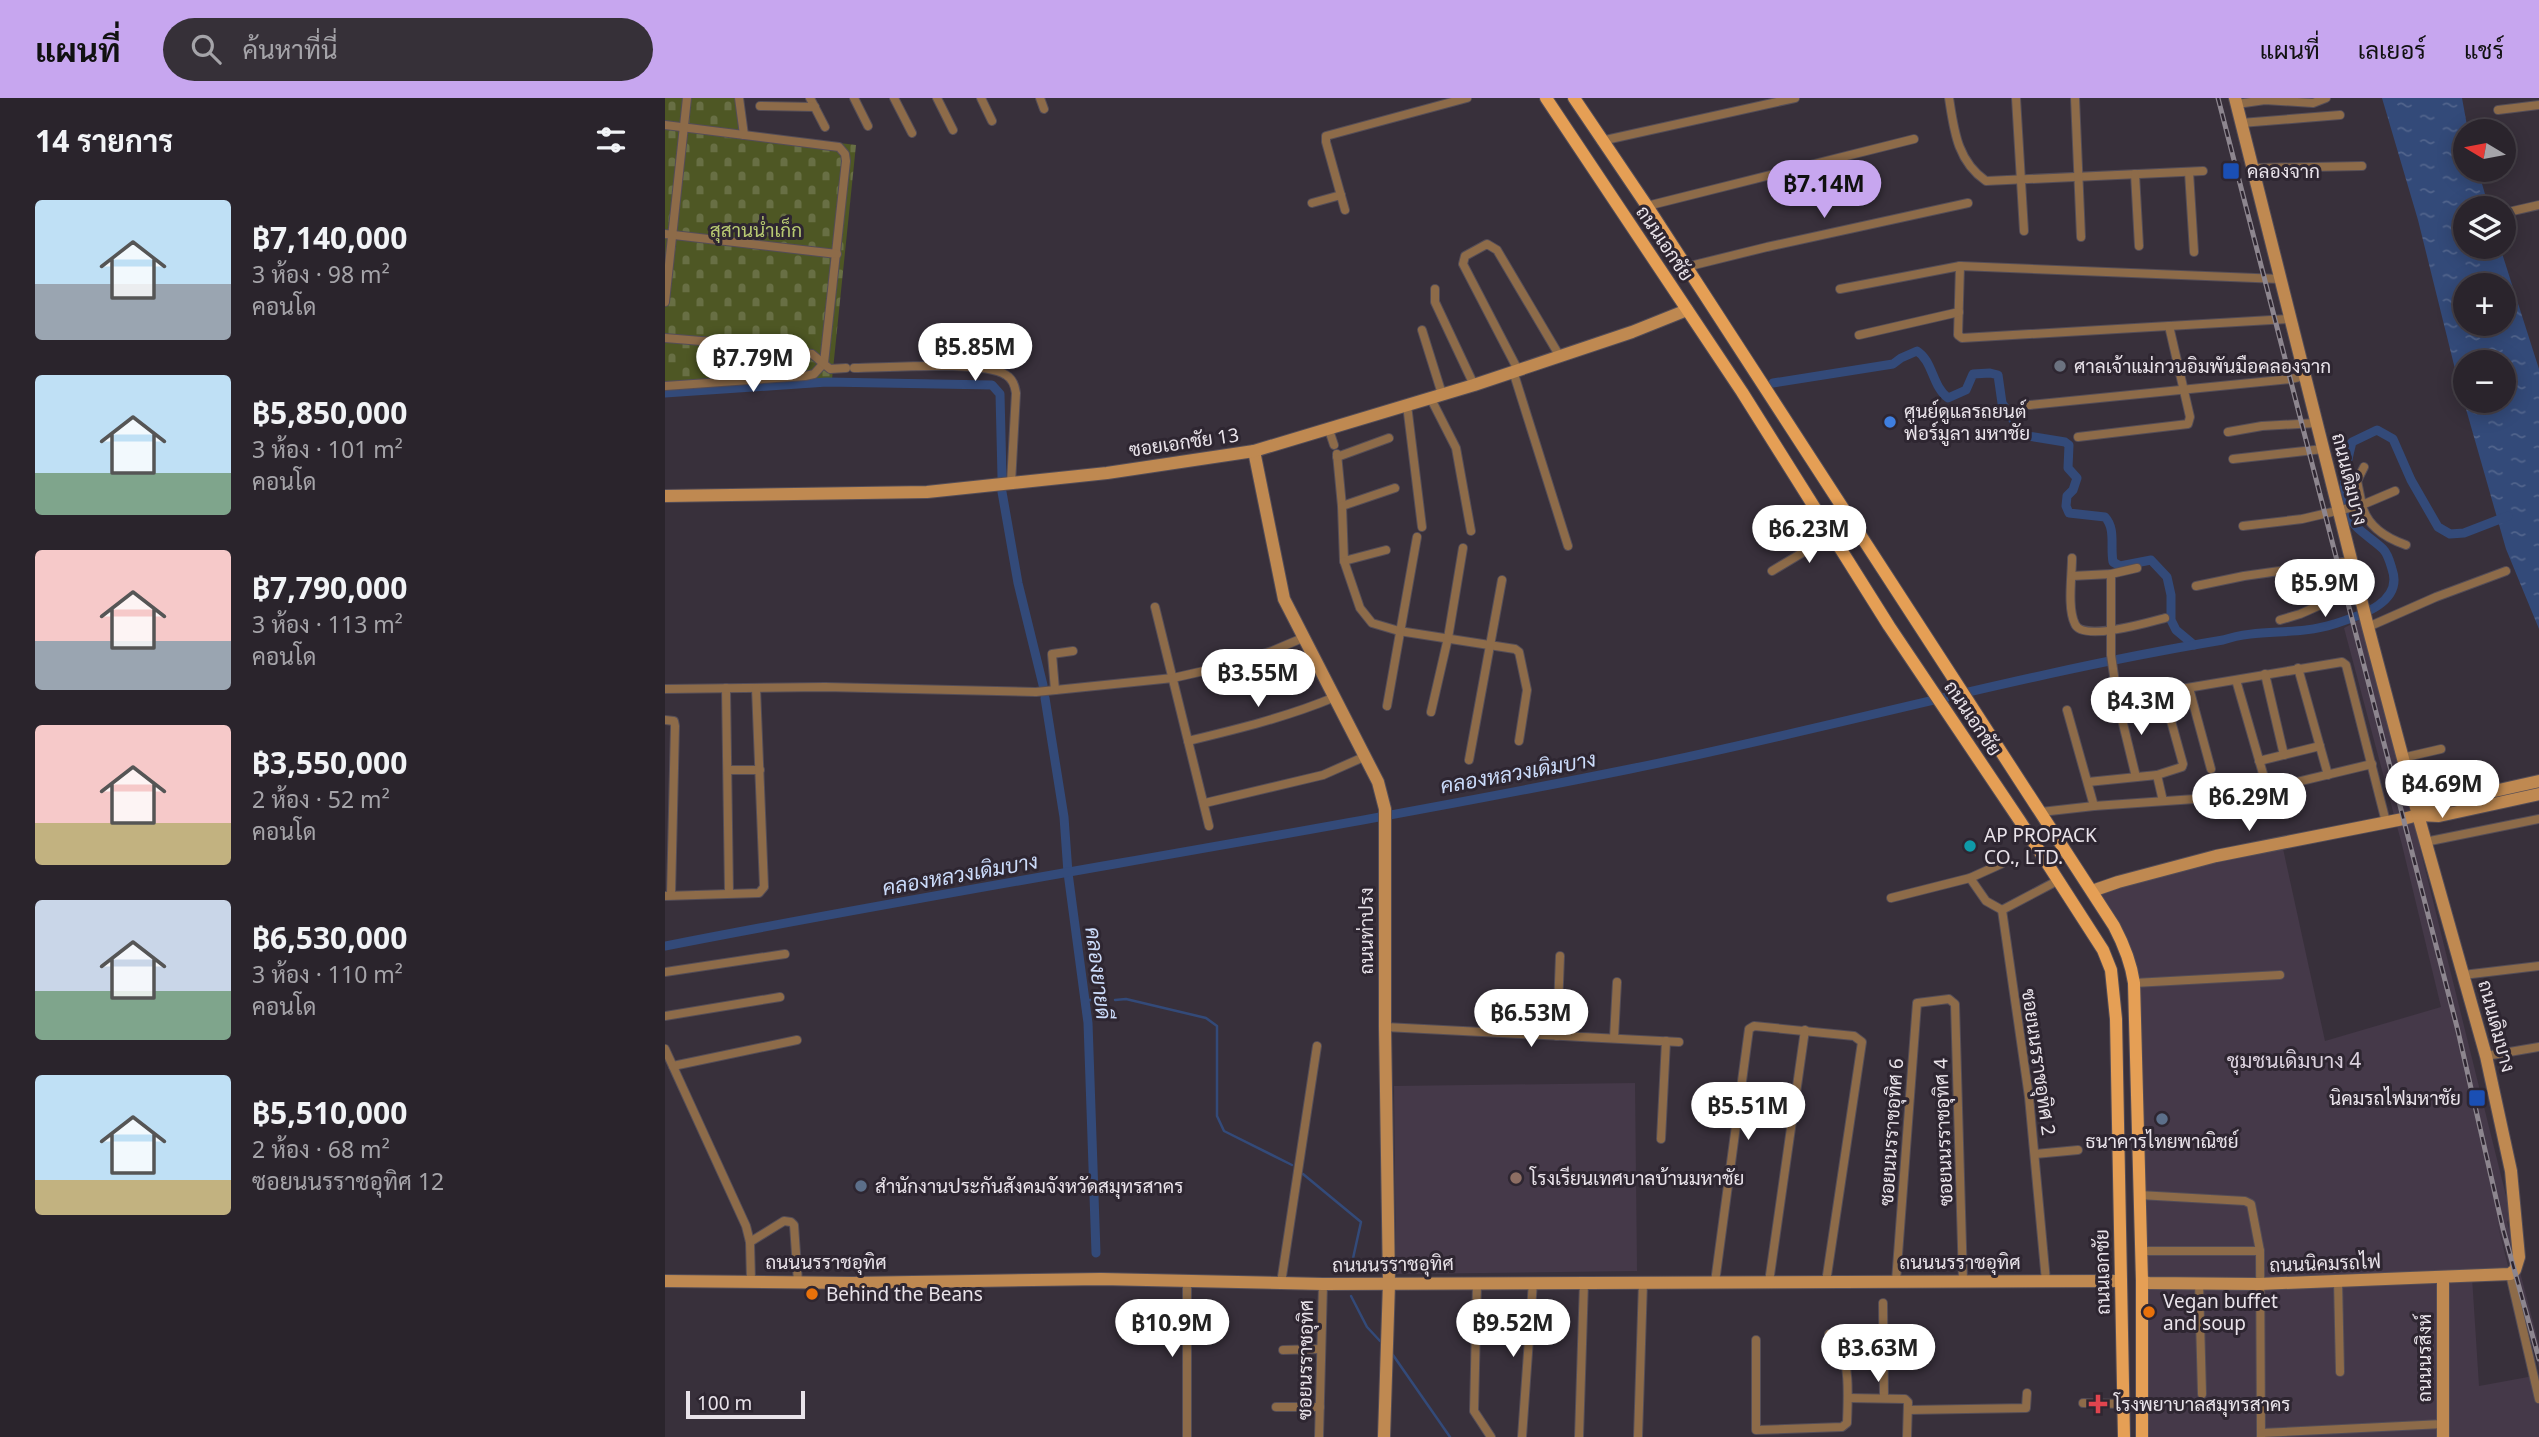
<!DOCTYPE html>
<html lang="th">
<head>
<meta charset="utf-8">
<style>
  :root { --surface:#2a242c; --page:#363038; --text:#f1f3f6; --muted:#a5a4a9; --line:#464148; --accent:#c7a6ef }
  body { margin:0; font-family:"Noto Sans",Sarabun,sans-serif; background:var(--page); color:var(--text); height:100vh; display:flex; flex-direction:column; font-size:26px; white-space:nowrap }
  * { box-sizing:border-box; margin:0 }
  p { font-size:23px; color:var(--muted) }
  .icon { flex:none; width:38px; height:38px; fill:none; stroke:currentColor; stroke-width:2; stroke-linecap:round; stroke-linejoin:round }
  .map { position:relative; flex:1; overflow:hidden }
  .drawer { display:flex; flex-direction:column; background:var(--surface); width:665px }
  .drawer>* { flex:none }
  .needle { width:46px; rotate:280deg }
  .tools { position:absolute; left:1788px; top:21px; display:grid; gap:14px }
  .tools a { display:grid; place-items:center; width:63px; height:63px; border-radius:50%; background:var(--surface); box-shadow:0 4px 18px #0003,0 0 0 2px var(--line); font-size:35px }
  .scale { position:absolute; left:21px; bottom:18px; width:119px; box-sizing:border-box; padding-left:7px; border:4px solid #e9e3ea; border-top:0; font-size:19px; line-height:24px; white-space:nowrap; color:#e9e3ea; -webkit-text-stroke:5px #2e2631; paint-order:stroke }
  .price { position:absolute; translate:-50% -60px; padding:0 16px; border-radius:24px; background:#fff; color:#222; font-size:23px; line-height:46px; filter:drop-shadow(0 2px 4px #0008) }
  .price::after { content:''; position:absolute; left:50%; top:42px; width:21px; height:16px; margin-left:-10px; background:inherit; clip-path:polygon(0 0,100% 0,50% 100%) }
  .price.selected { background:var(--accent); color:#111 }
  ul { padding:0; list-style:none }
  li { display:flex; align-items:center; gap:21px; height:175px; padding:0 35px }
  li span { display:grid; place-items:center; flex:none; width:196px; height:140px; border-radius:7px; color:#555 }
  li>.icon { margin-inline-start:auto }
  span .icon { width:84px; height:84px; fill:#fffc; stroke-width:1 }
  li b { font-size:30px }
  h2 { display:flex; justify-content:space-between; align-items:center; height:84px; padding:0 35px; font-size:30px }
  header { display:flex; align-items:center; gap:42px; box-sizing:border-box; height:98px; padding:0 35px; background:var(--accent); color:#111 }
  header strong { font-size:33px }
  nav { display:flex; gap:38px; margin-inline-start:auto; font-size:24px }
  .search { width:490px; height:63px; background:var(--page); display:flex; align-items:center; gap:18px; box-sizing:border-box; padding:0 24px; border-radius:38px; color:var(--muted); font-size:26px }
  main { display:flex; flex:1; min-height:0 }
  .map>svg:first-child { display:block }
  .built { fill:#453949 }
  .cemetery { fill:url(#cemetery-stones) }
  .water { fill:url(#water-ripples); fill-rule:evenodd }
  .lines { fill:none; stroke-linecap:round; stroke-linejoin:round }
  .stream { stroke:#334a79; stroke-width:2.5 }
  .canal { stroke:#334a79; stroke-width:9 }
  .street-casing { stroke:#544d57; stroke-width:10 }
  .secondary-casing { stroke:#544d57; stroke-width:14 }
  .primary-casing { stroke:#544d57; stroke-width:14 }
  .street { stroke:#8d6b49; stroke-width:8 }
  .secondary { stroke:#bf8951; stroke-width:12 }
  .primary { stroke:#e59f55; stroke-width:12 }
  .rail-casing { stroke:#8d868f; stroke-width:5 }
  .rail { stroke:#2e2631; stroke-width:2.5; stroke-dasharray:8; stroke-linecap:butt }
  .transit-dot { fill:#1a4fb4; stroke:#2e2631; stroke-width:2.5 }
  .worship-dot { fill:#6b7280; stroke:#2e2631; stroke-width:2.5 }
  .shop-dot { fill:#3f7fe0; stroke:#2e2631; stroke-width:2.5 }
  .culture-dot { fill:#0f9aa8; stroke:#2e2631; stroke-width:2.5 }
  .service-dot { fill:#5c6f8a; stroke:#2e2631; stroke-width:2.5 }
  .education-dot { fill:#8d6e63; stroke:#2e2631; stroke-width:2.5 }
  .food-dot { fill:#e8710a; stroke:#2e2631; stroke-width:2.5 }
  .health-dot { fill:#e0444e; stroke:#2e2631; stroke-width:2.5 }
  .labels { text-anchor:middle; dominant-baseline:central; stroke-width:6; stroke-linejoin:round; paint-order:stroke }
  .poi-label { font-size:19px; fill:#e9e3ea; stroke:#2e2631; text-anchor:start }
  .park-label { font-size:19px; fill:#b8ca72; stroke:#2e2631 }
  .street-label { font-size:19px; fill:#e9e3ea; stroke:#2e2631 }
  .water-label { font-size:21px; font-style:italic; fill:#cbdbfa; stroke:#2e2631 }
  .neighbourhood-label { font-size:21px; fill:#dbd1de; stroke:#2e2631 }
</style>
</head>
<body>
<header>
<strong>แผนที่</strong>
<div class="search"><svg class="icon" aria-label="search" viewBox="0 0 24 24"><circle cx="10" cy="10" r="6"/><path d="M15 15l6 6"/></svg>ค้นหาที่นี่</div>
<nav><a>แผนที่</a><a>เลเยอร์</a><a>แชร์</a></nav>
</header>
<main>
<section class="drawer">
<h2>14 รายการ<svg class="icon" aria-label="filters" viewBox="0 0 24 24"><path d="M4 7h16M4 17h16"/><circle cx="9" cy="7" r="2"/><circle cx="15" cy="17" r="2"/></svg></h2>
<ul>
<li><span style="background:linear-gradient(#bfe0f5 60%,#9aa5b1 0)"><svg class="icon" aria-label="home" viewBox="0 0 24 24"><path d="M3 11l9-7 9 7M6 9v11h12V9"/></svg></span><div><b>฿7,140,000</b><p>3 ห้อง · 98 m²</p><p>คอนโด</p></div></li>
<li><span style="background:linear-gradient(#bfe0f5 70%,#7fa58c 0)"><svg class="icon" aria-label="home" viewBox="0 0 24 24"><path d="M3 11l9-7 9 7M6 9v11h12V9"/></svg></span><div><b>฿5,850,000</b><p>3 ห้อง · 101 m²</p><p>คอนโด</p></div></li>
<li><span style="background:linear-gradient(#f6c9c9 65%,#9aa5b1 0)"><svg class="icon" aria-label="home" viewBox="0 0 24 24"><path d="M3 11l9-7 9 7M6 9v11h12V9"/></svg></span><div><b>฿7,790,000</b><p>3 ห้อง · 113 m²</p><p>คอนโด</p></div></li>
<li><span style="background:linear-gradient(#f6c9c9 70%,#c2b280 0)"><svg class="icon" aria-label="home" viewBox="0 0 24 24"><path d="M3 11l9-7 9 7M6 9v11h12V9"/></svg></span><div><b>฿3,550,000</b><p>2 ห้อง · 52 m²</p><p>คอนโด</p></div></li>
<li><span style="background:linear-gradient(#c9d6e8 65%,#7fa58c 0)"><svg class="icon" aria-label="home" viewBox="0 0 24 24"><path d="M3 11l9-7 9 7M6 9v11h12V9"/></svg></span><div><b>฿6,530,000</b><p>3 ห้อง · 110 m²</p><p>คอนโด</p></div></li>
<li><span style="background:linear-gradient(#bfe0f5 75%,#c2b280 0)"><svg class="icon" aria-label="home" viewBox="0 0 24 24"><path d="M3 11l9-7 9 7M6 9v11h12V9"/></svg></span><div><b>฿5,510,000</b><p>2 ห้อง · 68 m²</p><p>ซอยนนรราชอุทิศ 12</p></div></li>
</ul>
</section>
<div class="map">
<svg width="1874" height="1339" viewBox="0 0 1874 1339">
  <defs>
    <pattern id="cemetery-stones" width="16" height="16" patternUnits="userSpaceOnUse" patternTransform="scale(1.75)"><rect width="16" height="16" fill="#4e5724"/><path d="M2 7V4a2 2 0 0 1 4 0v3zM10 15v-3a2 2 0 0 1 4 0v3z" fill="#686f44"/></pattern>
    <pattern id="water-ripples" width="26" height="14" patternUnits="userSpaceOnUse" patternTransform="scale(1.75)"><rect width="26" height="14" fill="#334a79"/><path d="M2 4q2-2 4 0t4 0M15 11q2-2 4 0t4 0" fill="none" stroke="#51648c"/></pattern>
  </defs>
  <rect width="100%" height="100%" fill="#38303b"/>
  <g class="built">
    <path d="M1698,520L1846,1118L1842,1124L1874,1247V1270L1832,1124L1845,1176L1807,1179L1814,1288L1874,1277V1339H1479L1469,885L1427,793L1617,746L1660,943L1776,909L1737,747L1679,530Z"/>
    <path d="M970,985L972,1173L731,1176L729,988Z"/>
  </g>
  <path class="cemetery" d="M0,0H73L77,33L191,47L167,281L0,290Z"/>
  <path class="water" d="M1717,0H1797L1803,33H1801V72H1813L1824,110H1801V149H1835L1874,271V531L1841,451L1793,283L1753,122ZM1801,187H1839V226H1801ZM1801,264H1839V303H1801Z"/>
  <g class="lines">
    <g class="stream">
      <path d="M421,902H437"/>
      <path d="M450,902L461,901L541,920L552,928V1018L559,1033L627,1067"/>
      <path d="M638,1076L696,1124L685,1174"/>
      <path d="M686,1198L702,1229L715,1243"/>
      <path d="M728,1257L785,1339"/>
    </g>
    <g class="canal">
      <path d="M1108,285L1228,266L1236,260L1252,253C1268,263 1267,288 1283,300L1301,292L1308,276L1325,275L1333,277L1337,305L1354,331L1363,338L1400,344L1404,347L1403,370L1412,380L1408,392L1402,398L1401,408L1404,415L1440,419C1451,431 1445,448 1448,464L1455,468L1486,462L1502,479L1506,497V522L1511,532L1529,547"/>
      <path d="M0,295L162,284L327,287L335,296L337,379"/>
      <path d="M337,394L353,485L378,587"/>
      <path d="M380,600L399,719L403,775L423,925L431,1155"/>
      <path d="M0,848C321,785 644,736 965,671C1163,631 1358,575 1558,542C1594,530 1632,538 1669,526C1694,518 1739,505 1727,471C1725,464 1723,456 1718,451C1708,441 1689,431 1684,418C1675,393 1681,368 1687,344L1712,332L1728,341L1746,382L1773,429L1785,436L1799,435L1843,418"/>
    </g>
    <g class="street-casing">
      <g id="street">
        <path d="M74,0L79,37"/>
        <path d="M145,0L160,29"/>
        <path d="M189,0L203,28"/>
        <path d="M229,0L247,35"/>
        <path d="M272,0L288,32"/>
        <path d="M316,0L327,23"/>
        <path d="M375,0L379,11"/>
        <path d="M1284,0C1289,32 1292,63 1321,83L1538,73"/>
        <path d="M1351,0L1359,133"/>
        <path d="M1410,0L1416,139"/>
        <path d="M1572,6L1600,2L1648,5L1661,0"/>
        <path d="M95,8L150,9"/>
        <path d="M1833,12L1874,7"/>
        <path d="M1576,25L1675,17"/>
        <path d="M0,27L174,49L180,56L181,63L159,265L149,276L140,278L0,288"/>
        <path d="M936,43L1130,0"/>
        <path d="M1588,70L1697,68"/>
        <path d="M1524,74L1529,154"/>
        <path d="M1470,76L1474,148"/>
        <path d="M647,105L676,97"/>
        <path d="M982,108L1249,41"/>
        <path d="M680,112L661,44V38L802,0"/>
        <path d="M1839,115L1874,107"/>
        <path d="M0,136L172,156"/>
        <path d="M1295,168L1293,237L1297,240L1625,221"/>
        <path d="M1021,169L1102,149L1303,105"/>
        <path d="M770,191V204L809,287"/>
        <path d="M1175,191L1295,168L1615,181"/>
        <path d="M0,204L22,0"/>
        <path d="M757,232L777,296"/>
        <path d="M1194,237L1294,214"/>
        <path d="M0,240L84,247L147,256L165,271L181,270"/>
        <path d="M189,270C219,270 319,262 341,277C348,281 350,288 351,295L346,385"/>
        <path d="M853,272L798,166L800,158L822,146L832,152L894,257"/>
        <path d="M848,273L903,448"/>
        <path d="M765,299L791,350L806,433"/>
        <path d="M742,307L757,429"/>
        <path d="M1365,307L1626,281L1639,278"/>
        <path d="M664,332L669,347"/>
        <path d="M1563,334L1597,328L1651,325"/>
        <path d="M1413,339L1523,326L1525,319L1504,228"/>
        <path d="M672,356L677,408L679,463L721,452"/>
        <path d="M672,359L724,340"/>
        <path d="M1568,361L1658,351"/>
        <path d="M1699,369L1692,383L1697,407L1730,393"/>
        <path d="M677,408L730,390"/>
        <path d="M1578,428L1637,421L1697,407C1702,428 1721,440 1741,447"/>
        <path d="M1407,460C1407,478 1402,510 1410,526C1417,544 1485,524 1500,520"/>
        <path d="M679,463L695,510L707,525L734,533L850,551L854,554L862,592L854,643"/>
        <path d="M1107,473L1167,437"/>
        <path d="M1446,476V557L1453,605L1498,594L1677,564L1681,567L1721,724"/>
        <path d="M1407,478L1446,476L1472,470"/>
        <path d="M1531,488L1579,478L1686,463"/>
        <path d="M490,509L544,728"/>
        <path d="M1615,522L1635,516L1694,490"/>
        <path d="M1703,529L1771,499L1841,473"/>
        <path d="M1633,570L1663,677"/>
        <path d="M1600,576L1619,657"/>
        <path d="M1571,582L1603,693"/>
        <path d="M61,590L64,795"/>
        <path d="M1524,590L1546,671"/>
        <path d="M0,591L160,589L371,594L508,580L565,567L607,553L640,539"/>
        <path d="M390,592L387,556L408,553"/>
        <path d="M1498,594L1518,666L1517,669L1492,677L1498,703"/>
        <path d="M1453,605L1471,679"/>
        <path d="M722,608L752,439"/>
        <path d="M1402,612L1429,708"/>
        <path d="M766,614L783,540L798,450"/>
        <path d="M0,622L9,623L10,628L6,797"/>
        <path d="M523,643C573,631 622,619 670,599"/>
        <path d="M1737,660L1776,651"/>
        <path d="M804,662L837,482"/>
        <path d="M1594,663L1655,648"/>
        <path d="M63,672H95"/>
        <path d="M1423,684L1492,677"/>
        <path d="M540,705L658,677L701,658"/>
        <path d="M1376,714L1429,708L1573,698L1707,666"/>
        <path d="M1760,744L1874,721"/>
        <path d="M1305,780L1321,803L1337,812"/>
        <path d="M0,798L94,795L99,789L91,590"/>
        <path d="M1226,800L1305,780L1336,766"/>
        <path d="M0,874L120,856"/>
        <path d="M1798,877L1874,868"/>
        <path d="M1469,885L1615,877"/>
        <path d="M0,918L115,899"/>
        <path d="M720,929L1014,944"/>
        <path d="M892,938L895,858"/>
        <path d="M949,940L952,884"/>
        <path d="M0,951L81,1128L85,1144L86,1183"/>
        <path d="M1821,958L1874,949"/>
        <path d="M8,968L132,942"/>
        <path d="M996,1041L1001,943"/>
        <path d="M1370,1056L1413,1052"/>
        <path d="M1474,1097L1580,1103L1586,1106L1595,1153L1596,1339"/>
        <path d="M85,1144L119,1123L126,1124L129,1127L133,1184"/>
        <path d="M1476,1153H1595"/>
        <path d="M1845,1176L1874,1301"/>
        <path d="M1231,1183L1252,905L1284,901L1290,906L1298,1183"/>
        <path d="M1381,1183L1364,999L1337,812L1392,783"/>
        <path d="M1673,1183L1675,1274"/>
        <path d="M522,1184V1339"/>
        <path d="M1050,1184L1084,931L1089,928L1189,938L1197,944L1161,1184"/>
        <path d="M1104,1184L1140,932"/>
        <path d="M616,1185L652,948"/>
        <path d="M812,1185L809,1313L826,1339"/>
        <path d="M1534,1185L1537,1296"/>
        <path d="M1218,1205L1219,1300"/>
        <path d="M1091,1242V1332L1177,1329L1182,1325C1183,1299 1185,1265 1173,1241L1164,1236"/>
        <path d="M618,1252L656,1251"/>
        <path d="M1183,1300L1240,1301L1243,1304L1242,1339"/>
        <path d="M1418,1305L1458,1306"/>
        <path d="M611,1309H655"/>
        <path d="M1243,1312L1361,1310L1362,1295"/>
        <path d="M1596,1335L1778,1326"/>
        <path d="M654,1339L658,1186"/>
        <path d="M857,1339L868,1184"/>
        <path d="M914,1339L919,1184"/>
        <path d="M973,1339L978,1184"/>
      </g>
    </g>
    <g class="secondary-casing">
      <g id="secondary">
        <path d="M589,353L619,501L713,684L720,711V929L724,1185L719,1339"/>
        <path d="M0,398L262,394L442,375L589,353L809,287L967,234L1022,212"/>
        <path d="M1754,717L1774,718L1874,696"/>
        <path d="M1427,793L1453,784L1551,758L1738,721L1753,717L1771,706L1874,683"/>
        <path d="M1778,1180V1339"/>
        <path d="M0,1183L188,1185L436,1181L658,1186L1456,1183"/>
        <path d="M1477,1183L1483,1185L1594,1186L1845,1176L1850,1172L1854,1159L1846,1073L1821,958L1753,717L1703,529L1570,0"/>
      </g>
    </g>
    <g class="primary-casing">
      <g id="primary">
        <path d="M881,0L1077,294L1224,528L1355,723L1438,852L1446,872L1451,921L1459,1339"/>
        <path d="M909,0L982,108L1449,828C1459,847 1466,864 1469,885L1477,1183V1339"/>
      </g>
    </g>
    <use href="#street" class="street"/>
    <use href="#secondary" class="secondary"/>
    <use href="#primary" class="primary"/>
    <g class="rail-casing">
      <path id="rail" d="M1553,0L1793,933L1838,1131L1874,1261"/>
    </g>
    <use href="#rail" class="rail"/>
  </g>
  <g class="transit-dot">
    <rect x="1557" y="64" width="18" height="18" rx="3.5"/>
    <rect x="1803" y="991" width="18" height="18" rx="3.5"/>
  </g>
  <circle class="worship-dot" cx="1395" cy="268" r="7"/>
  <circle class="shop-dot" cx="1225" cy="324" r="7"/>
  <circle class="culture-dot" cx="1305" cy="748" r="7"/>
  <g class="service-dot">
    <circle cx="1497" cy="1021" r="7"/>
    <circle cx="196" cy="1088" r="7"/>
  </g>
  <circle class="education-dot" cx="851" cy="1080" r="7"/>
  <g class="food-dot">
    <circle cx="147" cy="1196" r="7"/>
    <circle cx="1484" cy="1214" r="7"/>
  </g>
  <path class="health-dot" d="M1429.5 1295.5h7v7h7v7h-7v7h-7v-7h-7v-7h7z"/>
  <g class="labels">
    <g class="poi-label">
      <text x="1582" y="73">คลองจาก</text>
      <text x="1409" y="268">ศาลเจ้าแม่กวนอิมพันมือคลองจาก</text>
      <text x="1239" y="313">ศูนย์ดูแลรถยนต์<tspan x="1239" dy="22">ฟอร์มูลา มหาชัย</tspan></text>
      <text x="1319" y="737">AP PROPACK<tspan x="1319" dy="22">CO., LTD.</tspan></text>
      <text x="1796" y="1000" text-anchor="end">นิคมรถไฟมหาชัย</text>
      <text x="1497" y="1043" text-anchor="middle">ธนาคารไทยพาณิชย์</text>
      <text x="865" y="1080">โรงเรียนเทศบาลบ้านมหาชัย</text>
      <text x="210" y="1088">สำนักงานประกันสังคมจังหวัดสมุทรสาคร</text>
      <text x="161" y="1196">Behind the Beans</text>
      <text x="1498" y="1203">Vegan buffet<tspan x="1498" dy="22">and soup</tspan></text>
      <text x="1449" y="1306">โรงพยาบาลสมุทรสาคร</text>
    </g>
    <g class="park-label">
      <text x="91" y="132">สุสานน่ำเก็ก</text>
    </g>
    <g class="street-label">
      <text transform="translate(1000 145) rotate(56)">ถนนเอกชัย</text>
      <text transform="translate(519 344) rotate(-8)">ซอยเอกชัย 13</text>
      <text transform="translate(1685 381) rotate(76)">ถนนเดิมบาง</text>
      <text transform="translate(1308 620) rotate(56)">ถนนเอกชัย</text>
      <text transform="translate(701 833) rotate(-90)">ถนนท่าปรง</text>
      <text transform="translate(1832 928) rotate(75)">ถนนเดิมบาง</text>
      <text transform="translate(1374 964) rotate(82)">ซอยนนรราชอุทิศ 2</text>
      <text transform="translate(1226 1034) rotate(-86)">ซอยนนรราชอุทิศ 6</text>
      <text transform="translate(1278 1034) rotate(-92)">ซอยนนรราชอุทิศ 4</text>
      <text x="161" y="1164">ถนนนรราชอุทิศ</text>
      <text x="1295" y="1164">ถนนนรราชอุทิศ</text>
      <text transform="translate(1660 1165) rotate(-2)">ถนนนิคมรถไฟ</text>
      <text transform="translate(728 1166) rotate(-1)">ถนนนรราชอุทิศ</text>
      <text transform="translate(1437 1174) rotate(-91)">ถนนเอกชัย</text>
      <text transform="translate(1759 1260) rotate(-90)">ถนนนรสิงห์</text>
      <text transform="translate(640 1262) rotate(-89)">ซอยนรราชอุทิศ</text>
    </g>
    <g class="water-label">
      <text transform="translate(853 674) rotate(-10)">คลองหลวงเดิมบาง</text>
      <text transform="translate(295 776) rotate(-10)">คลองหลวงเดิมบาง</text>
      <text transform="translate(434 875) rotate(83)">คลองยายดี</text>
    </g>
    <g class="neighbourhood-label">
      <text x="1629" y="962">ชุมชนเดิมบาง 4</text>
    </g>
  </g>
</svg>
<div class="tools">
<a><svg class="needle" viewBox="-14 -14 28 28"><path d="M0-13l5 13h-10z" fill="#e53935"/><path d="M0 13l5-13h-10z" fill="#a5a4a9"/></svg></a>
<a><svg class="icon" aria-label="layers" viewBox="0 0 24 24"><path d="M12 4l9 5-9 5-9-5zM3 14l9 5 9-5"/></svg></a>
<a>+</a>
<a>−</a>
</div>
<div class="scale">100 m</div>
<b class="price selected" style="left:1159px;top:122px">฿7.14M</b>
<b class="price" style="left:310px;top:285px">฿5.85M</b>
<b class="price" style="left:88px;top:296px">฿7.79M</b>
<b class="price" style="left:1144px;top:467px">฿6.23M</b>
<b class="price" style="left:1660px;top:521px">฿5.9M</b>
<b class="price" style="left:593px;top:611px">฿3.55M</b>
<b class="price" style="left:1476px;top:639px">฿4.3M</b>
<b class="price" style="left:1777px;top:722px">฿4.69M</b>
<b class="price" style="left:1584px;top:735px">฿6.29M</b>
<b class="price" style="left:866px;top:951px">฿6.53M</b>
<b class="price" style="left:1083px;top:1044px">฿5.51M</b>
<b class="price" style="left:507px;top:1261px">฿10.9M</b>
<b class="price" style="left:848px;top:1261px">฿9.52M</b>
<b class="price" style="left:1213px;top:1286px">฿3.63M</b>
</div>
</main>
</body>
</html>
